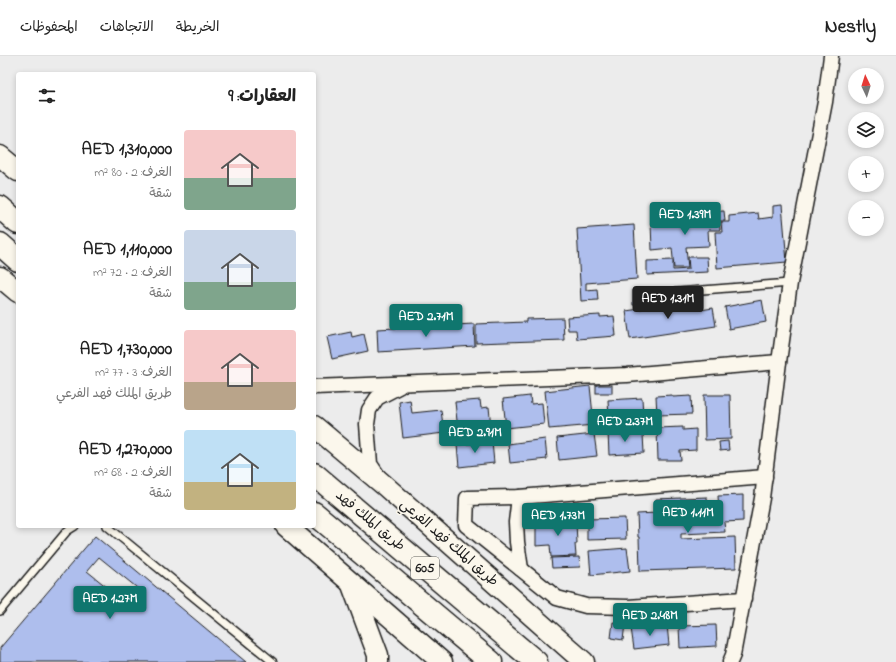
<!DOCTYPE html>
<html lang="ar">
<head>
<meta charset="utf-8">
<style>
  :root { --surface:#fff; --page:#f2f2f2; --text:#222; --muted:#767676; --line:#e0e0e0; --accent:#0f766e }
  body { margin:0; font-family:"Indie Flower","Playpen Sans Arabic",sans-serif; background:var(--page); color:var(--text); direction:rtl; height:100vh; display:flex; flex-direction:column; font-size:15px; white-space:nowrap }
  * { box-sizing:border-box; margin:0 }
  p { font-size:13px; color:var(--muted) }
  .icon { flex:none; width:22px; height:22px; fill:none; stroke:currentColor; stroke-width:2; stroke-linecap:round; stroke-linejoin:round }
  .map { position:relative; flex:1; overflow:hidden; direction:ltr }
  .panel { position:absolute; left:16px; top:16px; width:300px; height:456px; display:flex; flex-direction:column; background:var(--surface); border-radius:4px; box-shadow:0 2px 6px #0003; direction:rtl }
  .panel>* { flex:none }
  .needle { width:26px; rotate:356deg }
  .tools { position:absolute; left:848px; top:12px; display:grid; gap:8px }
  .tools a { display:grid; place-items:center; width:36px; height:36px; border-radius:50%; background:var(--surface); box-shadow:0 2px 6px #0003; font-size:20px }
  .price { position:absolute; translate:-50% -34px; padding:0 9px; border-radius:4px; background:var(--accent); color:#fff; font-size:13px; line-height:26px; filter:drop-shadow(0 1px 2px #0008) }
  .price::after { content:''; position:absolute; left:50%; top:24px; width:12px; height:9px; margin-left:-6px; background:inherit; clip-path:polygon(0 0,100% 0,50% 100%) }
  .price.on { background:#222; color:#fff }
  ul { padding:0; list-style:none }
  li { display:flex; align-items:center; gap:12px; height:100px; padding:0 20px }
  li span { display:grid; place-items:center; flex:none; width:112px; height:80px; border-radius:4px; color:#555 }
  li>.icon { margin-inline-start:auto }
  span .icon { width:48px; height:48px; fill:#fffc; stroke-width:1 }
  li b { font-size:17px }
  h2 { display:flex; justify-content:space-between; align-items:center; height:48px; padding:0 20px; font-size:17px }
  header { display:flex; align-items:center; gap:24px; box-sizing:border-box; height:56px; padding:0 20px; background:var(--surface); border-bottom:1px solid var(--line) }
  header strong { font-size:19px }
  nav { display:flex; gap:22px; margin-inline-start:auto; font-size:14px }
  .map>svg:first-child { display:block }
  .building { fill:#aebeed; stroke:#1c1c1c; fill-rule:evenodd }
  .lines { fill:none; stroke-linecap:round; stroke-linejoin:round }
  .lane-casing { stroke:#1c1c1c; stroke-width:10 }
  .street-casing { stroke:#1c1c1c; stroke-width:17 }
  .secondary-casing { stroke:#1c1c1c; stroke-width:23 }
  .highway-casing { stroke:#1c1c1c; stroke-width:25 }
  .lane { stroke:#fbf7ec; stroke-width:7 }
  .street { stroke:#fbf7ec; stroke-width:14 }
  .secondary { stroke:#fbf7ec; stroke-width:20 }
  .highway { stroke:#fbf7ec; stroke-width:22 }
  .labels { text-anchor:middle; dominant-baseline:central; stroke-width:3; stroke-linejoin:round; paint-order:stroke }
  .shield { fill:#fbf7ec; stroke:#5f5e5a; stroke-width:1 }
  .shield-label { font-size:13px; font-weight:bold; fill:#1c1c1c }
  .street-label { font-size:14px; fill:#1c1c1c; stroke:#fbf7ec }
</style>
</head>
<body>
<header>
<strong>Nestly</strong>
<nav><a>الخريطة</a><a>الاتجاهات</a><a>المحفوظات</a></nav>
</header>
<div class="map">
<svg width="896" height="606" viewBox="0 0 896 606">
  <rect width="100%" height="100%" fill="#ececec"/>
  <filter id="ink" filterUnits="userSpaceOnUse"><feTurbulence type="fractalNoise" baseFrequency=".025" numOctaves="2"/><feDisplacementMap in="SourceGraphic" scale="8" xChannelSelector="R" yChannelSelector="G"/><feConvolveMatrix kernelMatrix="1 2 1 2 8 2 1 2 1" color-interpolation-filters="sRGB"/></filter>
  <g filter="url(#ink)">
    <g class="building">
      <path d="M782,149L787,206L717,212L715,176H722L721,166H729V160L758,157L759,163L773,161V150Z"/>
      <path d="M724,155L725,165H719L720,174H708L709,190L686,191L688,212H674L672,192L652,194L651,167L690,165L691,168L703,167V156Z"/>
      <path d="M634,169L637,223L586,227V234L597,233L598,244L581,245L577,173Z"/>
      <path d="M688,201H707L708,216L647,219V205L673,204V214L689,213Z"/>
      <path d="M633,233H649L650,248L633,249Z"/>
      <path d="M762,244L766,266L729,273L725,251Z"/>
      <path d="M674,248V253L700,249L701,254L713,252L716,270L630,283L626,255Z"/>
      <path d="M600,259V261L614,260L616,280L577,283L576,274H568L567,261Z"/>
      <path d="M563,262L564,284L476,287V268L526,266V263Z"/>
      <path d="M474,268L475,290L378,296L377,273Z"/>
      <path d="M351,276L352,281L364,278L368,295L332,303L327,281Z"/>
      <rect x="596" y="329" width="16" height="8"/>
      <path d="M590,330L594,369L549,373L545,335Z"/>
      <path d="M672,339L673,341L691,340L692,358L657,359L656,340Z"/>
      <path d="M704,339H730L731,383L705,384Z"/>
      <path d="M530,340L531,348L542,347L544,368L506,372L503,343Z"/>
      <path d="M642,342L643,360L609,362L608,344Z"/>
      <path d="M410,344L412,357L441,354L444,377L403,382L399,346Z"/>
      <path d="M480,344L481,352L489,351L491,371L458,374L455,346Z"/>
      <path d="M683,371V374L696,373V394L680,395L681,404H658L657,372Z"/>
      <path d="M630,375V378H643L644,397L609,399L608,376Z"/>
      <path d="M594,378L597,400L559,404L557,382Z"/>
      <path d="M545,383L547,403L510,407L508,388Z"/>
      <path d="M728,385L729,394L720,395L719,386Z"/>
      <path d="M492,386L494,407L459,411L457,389Z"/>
      <path d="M743,439V465L724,466L725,476L681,478V483L735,481L736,512L640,515L639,481H638L637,458L657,457L656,443L707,441L708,454H719L718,440Z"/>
      <path d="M625,462L626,483L587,484V463Z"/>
      <path d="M576,465L577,488H575L576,500L551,501L550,489L536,490V466Z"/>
      <path d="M95,480L246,606H0V592ZM99,501L141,535L129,549L87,515Z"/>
      <path d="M627,492L630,515L591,519L589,495Z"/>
      <path d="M579,501L580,511L552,512L551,502Z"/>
      <path d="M613,566L625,568L623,584L611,582Z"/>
      <path d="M667,569L669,589L634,593L631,572Z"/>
      <path d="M716,569L717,590L680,592L679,570Z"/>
    </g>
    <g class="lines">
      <g class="lane-casing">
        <g id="lane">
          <path d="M652,238L790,227"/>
          <path d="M107,470L273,606"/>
          <path d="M0,555L67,475L75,470"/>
        </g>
      </g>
      <g class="street-casing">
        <g id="street">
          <path d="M314,331L627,319L779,306"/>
          <path d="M378,420L370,408L367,368L369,354L377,342L400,330"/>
          <path d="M519,441L516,466L517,486L521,513"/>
          <path d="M744,543L628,551L586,550L557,542L466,469L467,442L519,441L765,421"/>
          <path d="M730,606L733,599L762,442L779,306L790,227L825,46L831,0"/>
        </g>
      </g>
      <g class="secondary-casing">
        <g id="secondary">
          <path d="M0,100L18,115"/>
          <path d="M0,221L18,236"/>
          <path d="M314,370L384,429L584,606"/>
          <path d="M286,470L442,606"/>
          <path d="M352,529L378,599V606"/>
        </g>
      </g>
      <g class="highway-casing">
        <g id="highway">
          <path d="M0,151L18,167"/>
          <path d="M0,188L18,204"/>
          <path d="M314,418L536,606"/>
          <path d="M314,457L491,606"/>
        </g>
      </g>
      <use href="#lane" class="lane"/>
      <use href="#street" class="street"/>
      <use href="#secondary" class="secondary"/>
      <use href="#highway" class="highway"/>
    </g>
  </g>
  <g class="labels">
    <rect class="shield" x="411" y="501" width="28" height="22" rx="3"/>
    <g class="shield-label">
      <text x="425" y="512">605</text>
    </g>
    <g class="street-label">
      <text transform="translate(370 465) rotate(40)">طريق الملك فهد</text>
      <text transform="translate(449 487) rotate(41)">طريق الملك فهد الفرعي</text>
    </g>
  </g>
</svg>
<div class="tools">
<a><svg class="needle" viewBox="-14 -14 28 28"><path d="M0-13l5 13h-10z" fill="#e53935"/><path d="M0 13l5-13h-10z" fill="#767676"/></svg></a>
<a><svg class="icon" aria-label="layers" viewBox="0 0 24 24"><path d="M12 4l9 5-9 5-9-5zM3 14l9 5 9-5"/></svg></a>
<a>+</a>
<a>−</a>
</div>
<b class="price" style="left:685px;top:180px">AED 1.39M</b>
<b class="price on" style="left:668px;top:264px">AED 1.31M</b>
<b class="price" style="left:426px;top:282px">AED 2.71M</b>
<b class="price" style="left:625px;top:387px">AED 2.37M</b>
<b class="price" style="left:475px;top:398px">AED 2.91M</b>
<b class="price" style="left:688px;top:478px">AED 1.11M</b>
<b class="price" style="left:558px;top:481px">AED 1.73M</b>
<b class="price" style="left:110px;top:564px">AED 1.27M</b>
<b class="price" style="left:650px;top:581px">AED 2.48M</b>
<section class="panel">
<h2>العقارات: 9<svg class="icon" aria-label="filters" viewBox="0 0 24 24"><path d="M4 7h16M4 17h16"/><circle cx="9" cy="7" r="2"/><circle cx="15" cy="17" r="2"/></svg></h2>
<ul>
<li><span style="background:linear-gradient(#f6c9c9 60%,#7fa58c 0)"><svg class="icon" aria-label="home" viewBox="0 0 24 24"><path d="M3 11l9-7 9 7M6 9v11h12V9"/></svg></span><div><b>AED 1,310,000</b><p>الغرف: 2 · 80 m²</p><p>شقة</p></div></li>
<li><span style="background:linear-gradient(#c9d6e8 65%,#7fa58c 0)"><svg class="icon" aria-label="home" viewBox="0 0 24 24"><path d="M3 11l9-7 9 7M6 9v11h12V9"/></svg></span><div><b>AED 1,110,000</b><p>الغرف: 2 · 72 m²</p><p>شقة</p></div></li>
<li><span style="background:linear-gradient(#f6c9c9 65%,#b9a48a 0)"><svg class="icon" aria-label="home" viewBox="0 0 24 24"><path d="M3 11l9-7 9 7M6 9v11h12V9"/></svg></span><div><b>AED 1,730,000</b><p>الغرف: 3 · 77 m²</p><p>طريق الملك فهد الفرعي</p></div></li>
<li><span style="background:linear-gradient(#bfe0f5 65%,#c2b280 0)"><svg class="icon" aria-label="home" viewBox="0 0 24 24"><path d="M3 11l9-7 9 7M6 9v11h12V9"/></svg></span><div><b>AED 1,270,000</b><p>الغرف: 2 · 68 m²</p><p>شقة</p></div></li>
</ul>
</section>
</div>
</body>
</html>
